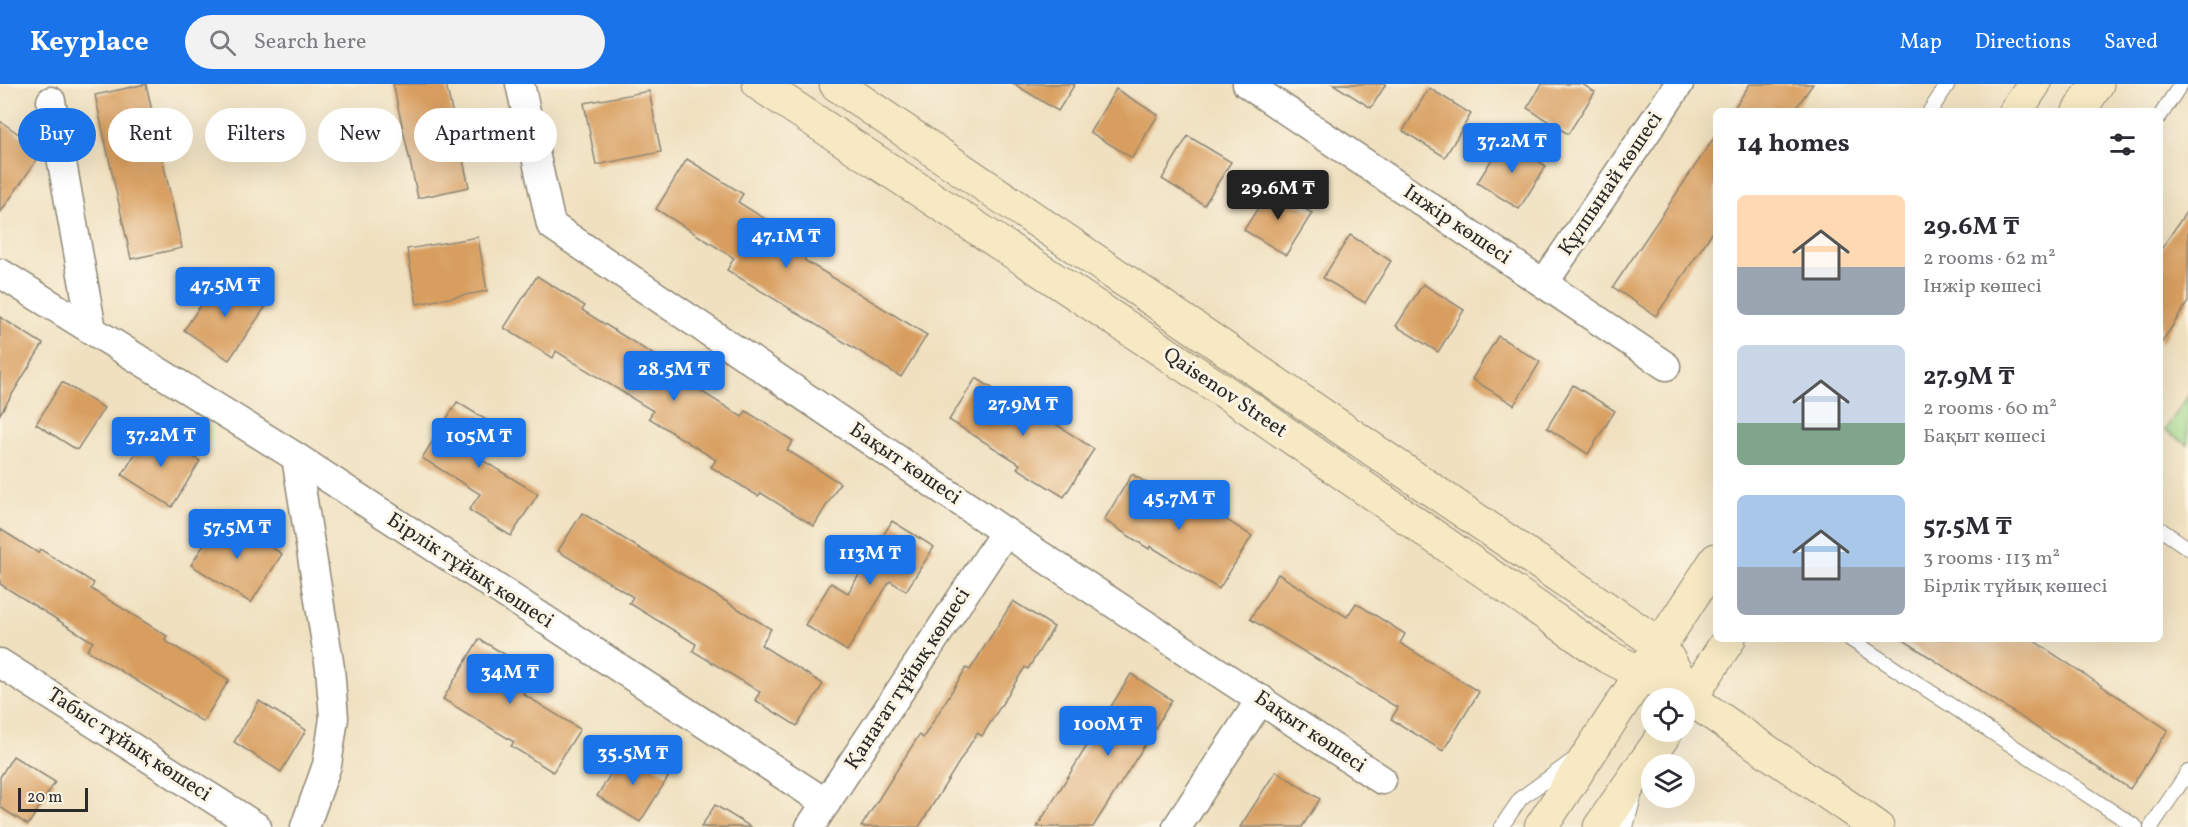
<!DOCTYPE html>
<html lang="en">
<head>
<meta charset="utf-8">
<style>
  :root { --surface:#fff; --page:#f2f2f3; --text:#2b2b33; --muted:#7c7c81; --accent:#1a73e8 }
  body { margin:0; font-family:Vollkorn,serif; background:var(--page); color:var(--text); height:100vh; display:flex; flex-direction:column; font-size:22px; white-space:nowrap }
  * { box-sizing:border-box; margin:0 }
  p { font-size:20px; color:var(--muted) }
  .icon { flex:none; width:33px; height:33px; fill:none; stroke:currentColor; stroke-width:2; stroke-linecap:round; stroke-linejoin:round }
  .map { position:relative; flex:1; overflow:hidden }
  .drawer { position:absolute; left:1713px; top:24px; width:450px; height:534px; display:flex; flex-direction:column; background:var(--surface); border-radius:9px; box-shadow:0 6px 24px #0002 }
  .drawer>* { flex:none }
  .top-card { position:absolute; left:18px; top:24px; width:570px; height:54px; display:flex; gap:12px }
  .fabs { position:absolute; left:1641px; top:604px; display:grid; gap:12px }
  .fabs a { display:grid; place-items:center; width:54px; height:54px; border-radius:50%; background:var(--surface); box-shadow:0 6px 24px #0002; font-size:30px }
  .scale { position:absolute; left:18px; bottom:15px; width:70px; box-sizing:border-box; padding-left:6px; border:3px solid #2b2b2b; border-top:0; font-size:16px; line-height:21px; white-space:nowrap; color:#2b2b2b; -webkit-text-stroke:4px #fcf5e5; paint-order:stroke }
  .price { position:absolute; translate:-50% -51px; padding:0 14px; border-radius:6px; background:var(--accent); color:#fff; font-size:20px; line-height:39px; filter:drop-shadow(0 2px 3px #0008) }
  .price::after { content:''; position:absolute; left:50%; top:36px; width:18px; height:14px; margin-left:-9px; background:inherit; clip-path:polygon(0 0,100% 0,50% 100%) }
  .price.selected { background:#222; color:#fff }
  ul { padding:0; list-style:none }
  li { display:flex; align-items:center; gap:18px; height:150px; padding:0 24px }
  li span { display:grid; place-items:center; flex:none; width:168px; height:120px; border-radius:9px; color:#555 }
  li>.icon { margin-inline-start:auto }
  span .icon { width:72px; height:72px; fill:#fffc; stroke-width:1 }
  li b { font-size:26px }
  h2 { display:flex; justify-content:space-between; align-items:center; height:72px; padding:0 24px; font-size:26px }
  .chip { padding:0 21px; border-radius:27px; background:var(--surface); box-shadow:0 6px 24px #0002; font-size:21px; line-height:54px }
  .chip.selected { background:var(--accent); color:#fff }
  header { display:flex; align-items:center; gap:36px; box-sizing:border-box; height:84px; padding:0 30px; background:var(--accent); color:#fff }
  header strong { font-size:28px }
  nav { display:flex; gap:33px; margin-inline-start:auto; font-size:21px }
  .search { width:420px; height:54px; background:var(--page); display:flex; align-items:center; gap:15px; box-sizing:border-box; padding:0 21px; border-radius:33px; color:var(--muted); font-size:22px }
  .map>svg:first-child { display:block }
  .green { fill:#a0da8d; stroke:#66825c; stroke-width:1.5 }
  .building { fill:#d89e5f }
  .lines { fill:none; stroke-linecap:round; stroke-linejoin:round }
  .lane-casing { stroke:#8d8675; stroke-width:16 }
  .street-casing { stroke:#8d8675; stroke-width:31 }
  .secondary-casing { stroke:#8d8675; stroke-width:35 }
  .lane { stroke:#fff; stroke-width:14 }
  .street { stroke:#fff; stroke-width:28 }
  .secondary { stroke:#f6e9c3; stroke-width:33 }
  .labels { text-anchor:middle; dominant-baseline:central; stroke-width:6; stroke-linejoin:round; paint-order:stroke }
  .street-label { font-size:21px; fill:#2b2b2b; stroke:#fcf5e5 }
</style>
</head>
<body>
<header>
<strong>Keyplace</strong>
<div class="search"><svg class="icon" aria-label="search" viewBox="0 0 24 24"><circle cx="10" cy="10" r="6"/><path d="M15 15l6 6"/></svg>Search here</div>
<nav><a>Map</a><a>Directions</a><a>Saved</a></nav>
</header>
<div class="map">
<svg width="2188" height="743" viewBox="0 0 2188 743">
  <rect width="100%" height="100%" fill="#fcf5e5"/>
  <filter id="ink" filterUnits="userSpaceOnUse"><feTurbulence type="fractalNoise" baseFrequency=".0167" numOctaves="2"/><feDisplacementMap in="SourceGraphic" scale="12" xChannelSelector="R" yChannelSelector="G"/><feConvolveMatrix kernelMatrix="1 2 1 2 8 2 1 2 1" color-interpolation-filters="sRGB"/></filter>
  <filter id="wash" filterUnits="userSpaceOnUse"><feTurbulence type="fractalNoise" baseFrequency=".008" numOctaves="4" result="noise"/><feDisplacementMap in="SourceGraphic" scale="24" xChannelSelector="R" yChannelSelector="G"/><feGaussianBlur stdDeviation="1.35" result="paint"/><feColorMatrix in="noise" values="0 0 0 0 0 0 0 0 0 0 0 0 0 0 0 0 0 1.4 0 .05"/><feComposite in="paint" operator="in"/></filter>
  <g filter="url(#wash)">
    <rect width="100%" height="100%" fill="#efe0bf"/>
    <path class="green" d="M2188,312V361L2165,346Z"/>
    <g id="blocks">
      <g class="building">
        <path d="M146,0L182,164L131,175L95,11Z"/>
        <path d="M393,0H446L469,103L418,114Z"/>
        <path d="M1014,0H1075L1058,27Z"/>
        <path d="M1333,0H1386L1371,24Z"/>
        <path d="M1542,0H1582L1595,8L1568,50L1527,24Z"/>
        <path d="M1750,0H1813L1794,27H1732Z"/>
        <path d="M1429,4L1471,30L1445,73L1403,47Z"/>
        <path d="M1116,5L1158,31L1132,74L1090,48Z"/>
        <path d="M649,7L661,68L596,81L584,19Z"/>
        <path d="M0,37L43,67L0,129Z"/>
        <path d="M1716,51V143L1656,232L1613,203Z"/>
        <path d="M1188,52L1231,78L1204,121L1162,95Z"/>
        <path d="M1504,56L1546,82L1519,125L1477,99Z"/>
        <path d="M687,75L743,110L738,118L812,164L804,176L927,251L901,293L727,186L734,174L656,125Z"/>
        <path d="M1271,103L1312,129L1286,171L1244,146Z"/>
        <path d="M2188,125V218L2160,261V167Z"/>
        <path d="M1350,151L1391,177L1365,219L1323,194Z"/>
        <path d="M478,153L487,207L417,220L407,165Z"/>
        <path d="M221,191L266,222L229,276L184,246Z"/>
        <path d="M537,192L585,222L582,226L654,271L651,276L742,333L746,327L793,357L787,366L840,399L814,442L761,409L758,412L711,383L716,376L649,334L653,327L556,267L553,274L504,244Z"/>
        <path d="M1423,200L1464,226L1438,268L1396,242Z"/>
        <path d="M0,233L43,260L0,330Z"/>
        <path d="M1498,252L1540,278L1514,321L1472,295Z"/>
        <path d="M976,294L1046,338L1048,335L1094,365L1064,413L1017,384L1020,380L949,336Z"/>
        <path d="M62,298L104,324L77,366L36,340Z"/>
        <path d="M1573,301L1615,327L1588,370L1547,344Z"/>
        <path d="M457,318L501,345L482,376L538,410L511,452L469,426L480,410L422,374Z"/>
        <path d="M150,346L200,377L172,423L122,391Z"/>
        <path d="M1132,390L1199,431L1205,422L1252,452L1219,505L1150,462L1149,465L1104,436Z"/>
        <path d="M582,429L771,545L761,561L823,600L797,642L755,616L760,608L693,567L696,560L629,519L633,513L558,467Z"/>
        <path d="M222,432L282,470L251,519L191,481Z"/>
        <path d="M892,437L934,463L906,507L890,497L847,567L805,541L831,499L848,509Z"/>
        <path d="M0,445L38,469L40,465L94,499L91,505L167,552L164,556L229,596L203,638L87,566L93,558L0,500Z"/>
        <path d="M1278,490L1347,533L1356,519L1405,550L1400,559L1479,608L1443,667L1391,635L1398,624L1250,535Z"/>
        <path d="M1013,517L1054,543L1028,585L1025,583L982,652L977,649L919,743H861L919,651L923,654L966,584L970,586Z"/>
        <path d="M479,555L536,589L523,610L580,645L553,688L511,662L514,658L443,615Z"/>
        <path d="M1902,555H2031L2168,646L2130,705Z"/>
        <path d="M1131,590L1172,616L1146,659L1093,743H1037Z"/>
        <path d="M259,617L306,646L281,688L234,658Z"/>
        <path d="M626,665L669,692L640,738L597,712Z"/>
        <path d="M13,672L55,698L28,741L0,723V693Z"/>
        <path d="M1276,687L1320,715L1302,743H1240Z"/>
        <path d="M715,721L751,743H701Z"/>
      </g>
    </g>
  </g>
  <g filter="url(#ink)">
    <use href="#blocks" fill-opacity="0" stroke="#8d8675" stroke-width="1.5"/>
    <g class="lines">
      <g class="lane-casing">
        <g id="lane">
          <path d="M1930,27L1948,0"/>
          <path d="M2160,32L2181,0"/>
          <path d="M2160,445L2188,464"/>
          <path d="M1850,555L2136,743"/>
          <path d="M1501,743L1521,714L1572,677"/>
          <path d="M1626,743L1634,713"/>
          <path d="M2151,743L2188,688"/>
        </g>
      </g>
      <g class="street-casing">
        <g id="street">
          <path d="M520,0L551,141L1005,448L1382,696"/>
          <path d="M1247,0L1666,282"/>
          <path d="M51,17L92,246"/>
          <path d="M0,189L296,373L826,719"/>
          <path d="M1544,199L1679,0"/>
          <path d="M296,373L330,584L334,634L327,681L305,743"/>
          <path d="M0,579L257,743"/>
          <path d="M810,743L1005,448"/>
          <path d="M1177,743L1261,615"/>
        </g>
      </g>
      <g class="secondary-casing">
        <g id="secondary">
          <path d="M759,0L1249,324L1605,571L1691,615L1877,743"/>
          <path d="M836,0L1660,561L1691,615"/>
          <path d="M2016,27L2034,0"/>
          <path d="M2079,27L2097,0"/>
          <path d="M1684,624L1729,555"/>
          <path d="M1541,743L1716,476"/>
          <path d="M1600,743L1666,648"/>
        </g>
      </g>
      <use href="#lane" class="lane"/>
      <use href="#street" class="street"/>
      <use href="#secondary" class="secondary"/>
    </g>
  </g>
  <g class="labels">
    <g class="street-label">
      <text transform="translate(1611 100) rotate(-56)">Құлпынай көшесі</text>
      <text transform="translate(1457 141) rotate(34)">Інжір көшесі</text>
      <text transform="translate(1225 309) rotate(34)">Qaisenov Street</text>
      <text transform="translate(905 380) rotate(34)">Бақыт көшесі</text>
      <text transform="translate(470 487) rotate(33)">Бірлік тұйық көшесі</text>
      <text transform="translate(908 595) rotate(-57)">Қанағат тұйық көшесі</text>
      <text transform="translate(1310 648) rotate(34)">Бақыт көшесі</text>
      <text transform="translate(129 661) rotate(33)">Табыс тұйық көшесі</text>
    </g>
  </g>
</svg>
<div class="fabs">
<a><svg class="icon" aria-label="locate" viewBox="0 0 24 24"><circle cx="12" cy="12" r="6"/><path d="M12 2v4M12 18v4M2 12h4M18 12h4"/></svg></a>
<a><svg class="icon" aria-label="layers" viewBox="0 0 24 24"><path d="M12 4l9 5-9 5-9-5zM3 14l9 5 9-5"/></svg></a>
</div>
<div class="scale">20 m</div>
<b class="price" style="left:1512px;top:90px">37.2M ₸</b>
<b class="price selected" style="left:1278px;top:137px">29.6M ₸</b>
<b class="price" style="left:786px;top:185px">47.1M ₸</b>
<b class="price" style="left:225px;top:234px">47.5M ₸</b>
<b class="price" style="left:674px;top:318px">28.5M ₸</b>
<b class="price" style="left:1023px;top:353px">27.9M ₸</b>
<b class="price" style="left:161px;top:384px">37.2M ₸</b>
<b class="price" style="left:479px;top:385px">105M ₸</b>
<b class="price" style="left:1179px;top:447px">45.7M ₸</b>
<b class="price" style="left:237px;top:476px">57.5M ₸</b>
<b class="price" style="left:870px;top:502px">113M ₸</b>
<b class="price" style="left:510px;top:621px">34M ₸</b>
<b class="price" style="left:1108px;top:673px">100M ₸</b>
<b class="price" style="left:633px;top:702px">35.5M ₸</b>
<div class="top-card">
<a class="chip selected">Buy</a>
<a class="chip">Rent</a>
<a class="chip">Filters</a>
<a class="chip">New</a>
<a class="chip">Apartment</a>
</div>
<section class="drawer">
<h2>14 homes<svg class="icon" aria-label="filters" viewBox="0 0 24 24"><path d="M4 7h16M4 17h16"/><circle cx="9" cy="7" r="2"/><circle cx="15" cy="17" r="2"/></svg></h2>
<ul>
<li><span style="background:linear-gradient(#ffd9b3 60%,#9aa5b1 0)"><svg class="icon" aria-label="home" viewBox="0 0 24 24"><path d="M3 11l9-7 9 7M6 9v11h12V9"/></svg></span><div><b>29.6M ₸</b><p>2 rooms · 62 m²</p><p>Інжір көшесі</p></div></li>
<li><span style="background:linear-gradient(#c9d6e8 65%,#7fa58c 0)"><svg class="icon" aria-label="home" viewBox="0 0 24 24"><path d="M3 11l9-7 9 7M6 9v11h12V9"/></svg></span><div><b>27.9M ₸</b><p>2 rooms · 60 m²</p><p>Бақыт көшесі</p></div></li>
<li><span style="background:linear-gradient(#a9c7e8 60%,#9aa5b1 0)"><svg class="icon" aria-label="home" viewBox="0 0 24 24"><path d="M3 11l9-7 9 7M6 9v11h12V9"/></svg></span><div><b>57.5M ₸</b><p>3 rooms · 113 m²</p><p>Бірлік тұйық көшесі</p></div></li>
</ul>
</section>
</div>
</body>
</html>
